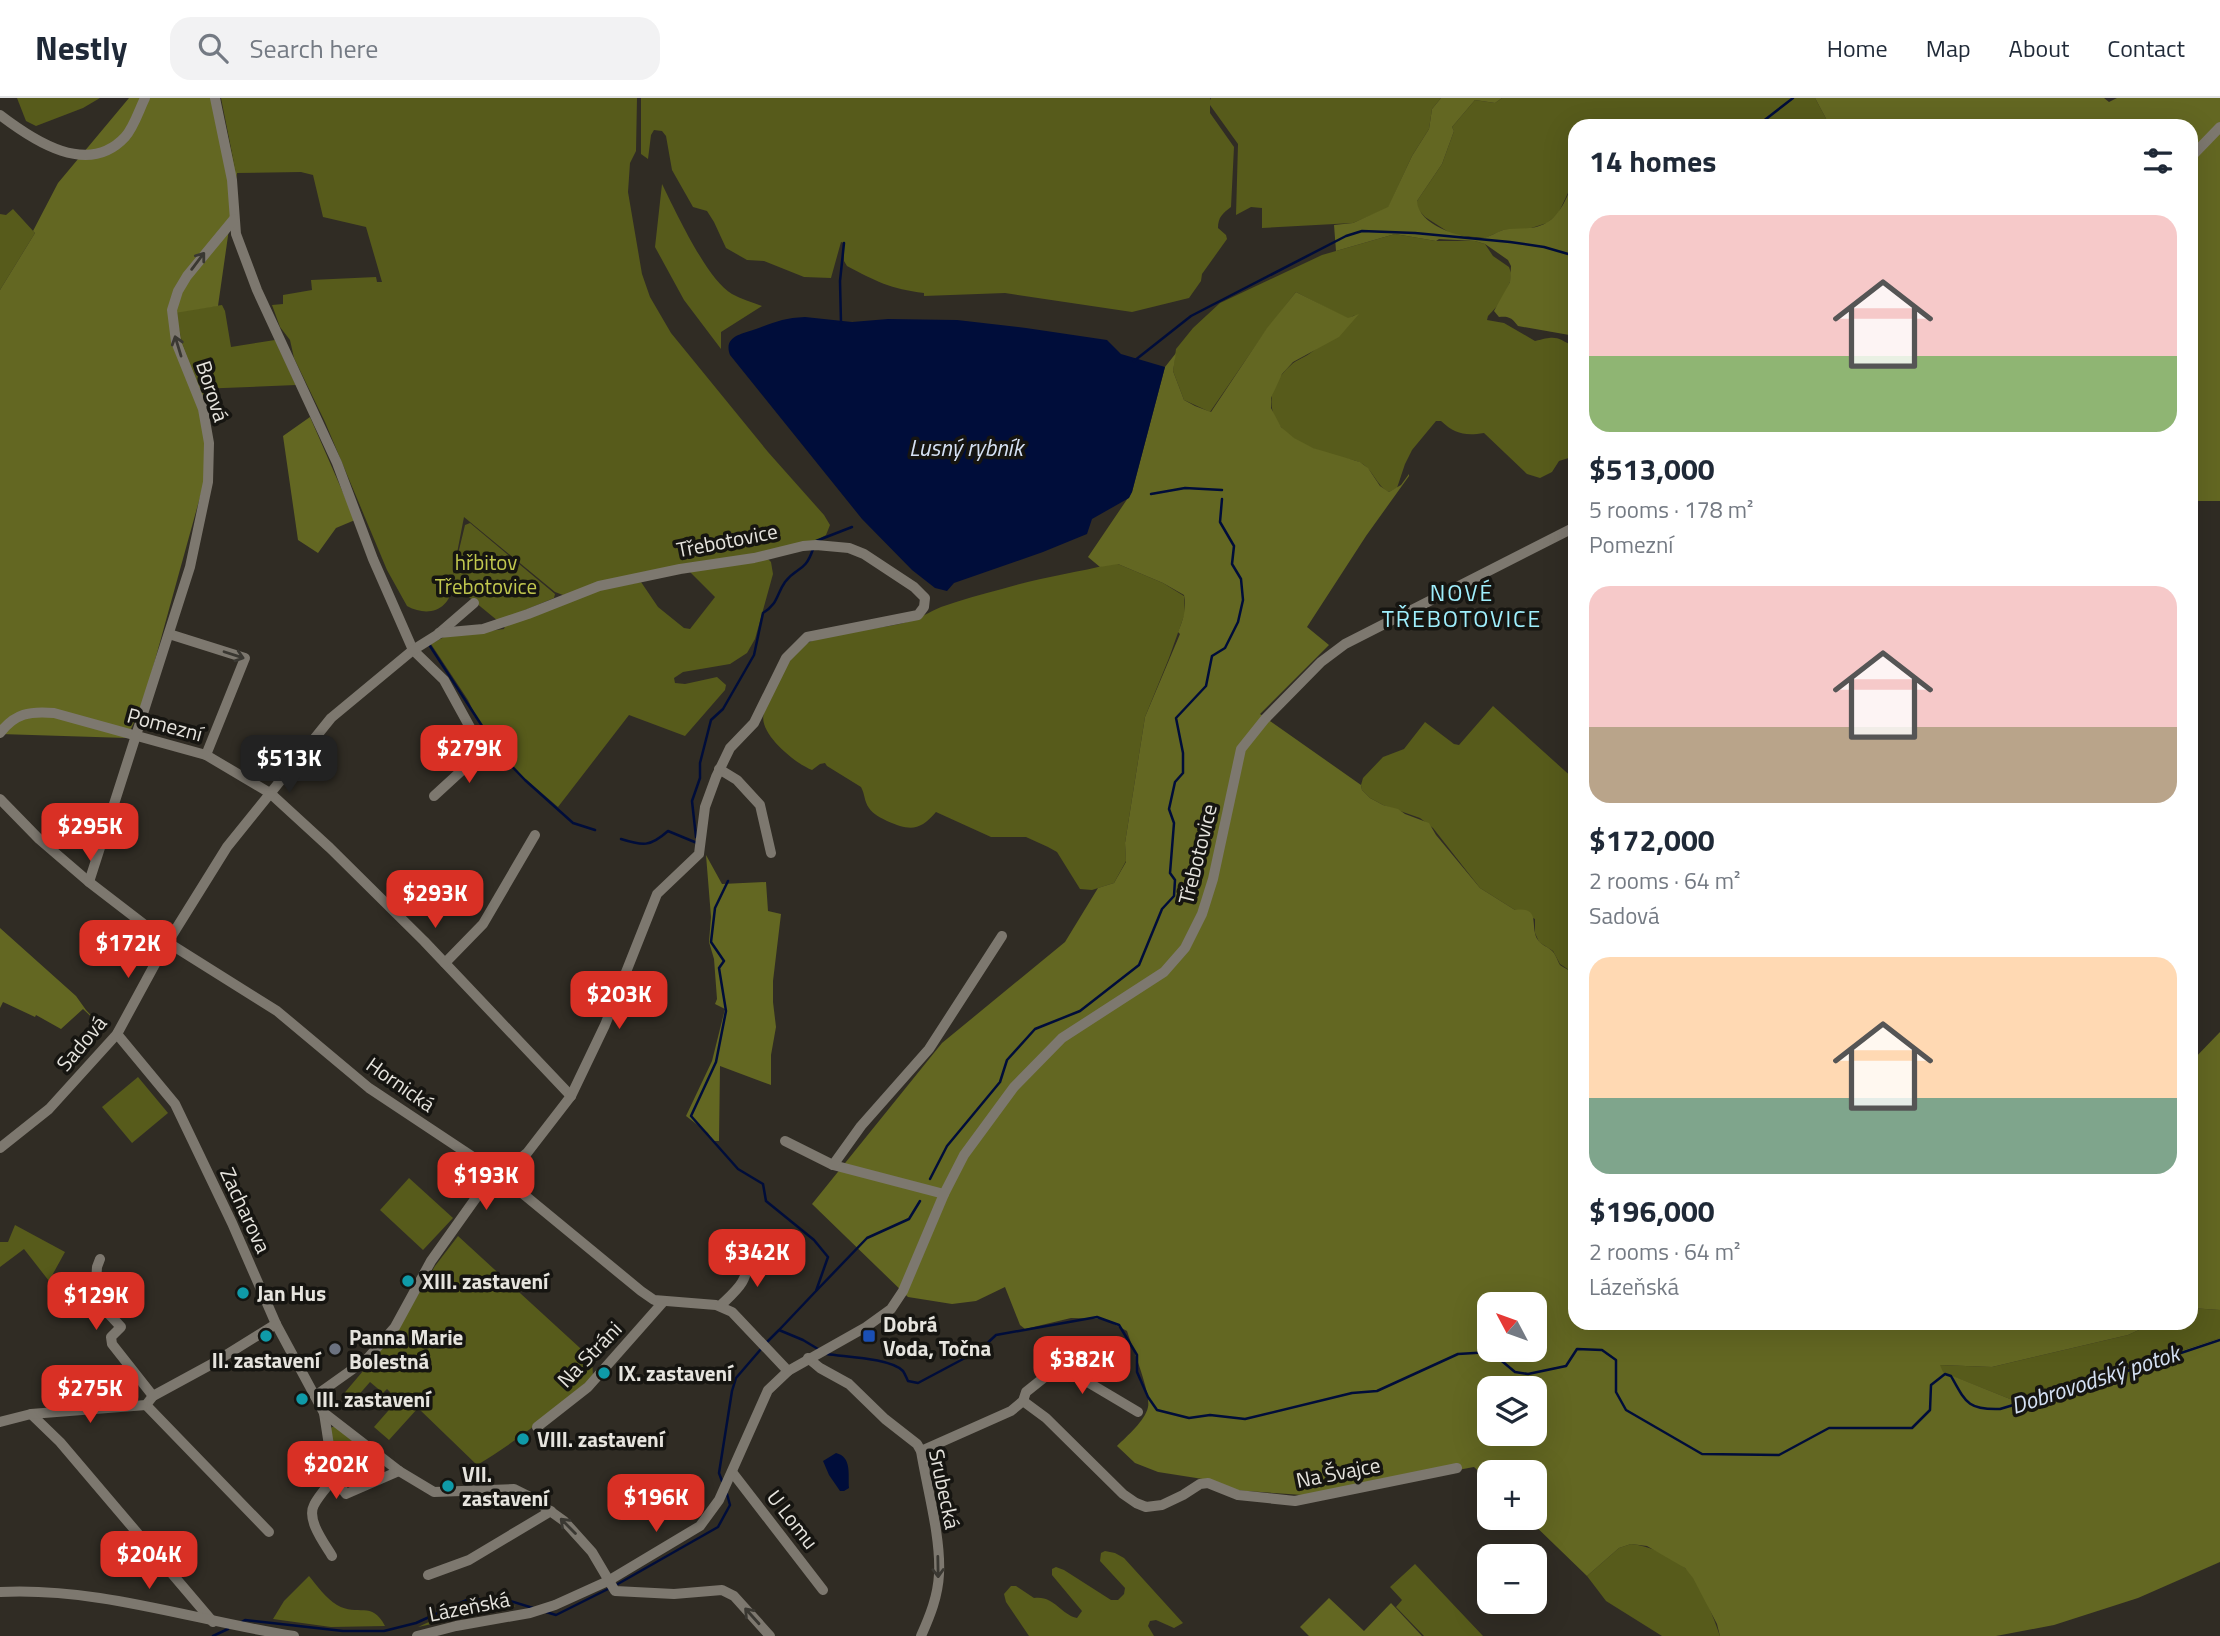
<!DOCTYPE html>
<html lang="en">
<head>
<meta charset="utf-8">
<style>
  :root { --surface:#fff; --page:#f2f2f3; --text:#1f2937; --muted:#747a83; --line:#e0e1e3; --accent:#d93025 }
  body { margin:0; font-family:"Titillium Web",sans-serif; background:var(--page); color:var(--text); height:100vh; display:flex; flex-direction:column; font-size:26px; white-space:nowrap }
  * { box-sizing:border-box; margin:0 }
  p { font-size:23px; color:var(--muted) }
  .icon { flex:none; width:38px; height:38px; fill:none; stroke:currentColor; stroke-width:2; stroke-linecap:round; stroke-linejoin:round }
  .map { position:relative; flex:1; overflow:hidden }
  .sheet { position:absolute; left:1568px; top:21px; width:630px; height:1211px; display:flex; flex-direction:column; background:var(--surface); border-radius:21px; box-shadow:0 7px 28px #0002 }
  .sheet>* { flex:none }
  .needle { width:46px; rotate:311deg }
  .tools { position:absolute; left:1477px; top:1194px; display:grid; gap:14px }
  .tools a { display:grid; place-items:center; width:70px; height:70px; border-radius:14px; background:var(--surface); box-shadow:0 7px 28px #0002; font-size:35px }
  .price { position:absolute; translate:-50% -60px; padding:0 16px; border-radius:14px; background:var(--accent); color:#fff; font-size:23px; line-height:46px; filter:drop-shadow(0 2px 4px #0008) }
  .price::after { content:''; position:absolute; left:50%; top:42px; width:21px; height:16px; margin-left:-10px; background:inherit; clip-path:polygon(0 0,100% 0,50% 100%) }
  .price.current { background:#222; color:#fff }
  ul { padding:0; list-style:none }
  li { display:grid; align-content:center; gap:14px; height:371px; padding:0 21px }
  li span { display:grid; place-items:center; height:217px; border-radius:21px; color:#555 }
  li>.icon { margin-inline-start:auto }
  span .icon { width:126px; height:126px; fill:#fffc; stroke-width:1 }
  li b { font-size:30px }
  h2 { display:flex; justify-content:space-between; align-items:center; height:84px; padding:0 21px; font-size:30px }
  header { display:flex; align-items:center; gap:42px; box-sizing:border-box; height:98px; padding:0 35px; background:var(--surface); border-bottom:2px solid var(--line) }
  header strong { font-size:33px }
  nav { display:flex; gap:38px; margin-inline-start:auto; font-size:24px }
  .search { width:490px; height:63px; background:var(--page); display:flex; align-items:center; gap:18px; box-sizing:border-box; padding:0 24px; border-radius:21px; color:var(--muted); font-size:26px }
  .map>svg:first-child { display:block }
  .green { fill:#575b1b }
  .forest { fill:#636722; fill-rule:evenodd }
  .water { fill:#000d3a }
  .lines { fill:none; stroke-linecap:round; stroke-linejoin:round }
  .stream { stroke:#000d3a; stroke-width:2.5 }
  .minor { stroke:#7d786f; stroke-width:10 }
  .oneway { stroke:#3a3832 }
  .culture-dot { fill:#0f9aa8; stroke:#161511; stroke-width:2.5 }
  .transit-dot { fill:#1a4fb4; stroke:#161511; stroke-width:2.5 }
  .worship-dot { fill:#6b7280; stroke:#161511; stroke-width:2.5 }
  .labels { text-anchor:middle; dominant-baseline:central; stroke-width:7; stroke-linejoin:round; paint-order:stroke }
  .street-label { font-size:21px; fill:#e6e4de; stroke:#161511 }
  .park-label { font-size:21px; fill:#c1c74e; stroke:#161511 }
  .poi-label { font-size:21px; font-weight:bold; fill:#e6e4de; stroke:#161511; text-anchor:start }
  .water-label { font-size:23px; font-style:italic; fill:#d5e1f4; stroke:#161511 }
  .neighbourhood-label { font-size:23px; letter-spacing:2px; fill:#9feffd; stroke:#161511 }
</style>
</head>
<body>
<header>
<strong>Nestly</strong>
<div class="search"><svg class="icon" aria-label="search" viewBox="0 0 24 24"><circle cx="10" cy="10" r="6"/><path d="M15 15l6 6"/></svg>Search here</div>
<nav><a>Home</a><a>Map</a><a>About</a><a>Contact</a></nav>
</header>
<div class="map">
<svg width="2220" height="1538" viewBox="0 0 2220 1538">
  <rect width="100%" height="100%" fill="#302c24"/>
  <g class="green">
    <path d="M17,0H100L83,10L36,28L26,23Z"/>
    <path d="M221,0H637L636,53L630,65L628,94L642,176L650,199L671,235L768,354L824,417L830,427L826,437L817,442L563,497L555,494L464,419L452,481L465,427L470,425L555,496L554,500L498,523L453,486C450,512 429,520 407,508L387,472L325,324L294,260L290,242L280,229L272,207L283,206V197L312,192L311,182L376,179L377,184H382L366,129L323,119L313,77L301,74L236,75Z"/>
    <path d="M641,0H1210V2L1211,0H1441L1432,11L1429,31L1412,58L1388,110L1353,125L1262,130V110L1251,109L1236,117L1238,46L1210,7V15L1234,49L1231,109C1223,115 1218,119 1218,130L1226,137L1227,141L1202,176L1201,183L1189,200L1132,214L1005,195L924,198V195C891,191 875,183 847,168L844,163V145L841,144L831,180L804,179L764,163L747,162L726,150L714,124L707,113L693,109L672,72L666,38L662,33L654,32L651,37L648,61L641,56Z"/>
    <path d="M1502,0H1815L1830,28H1575V80L1558,116L1547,125L1528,131L1503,132L1485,140L1453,137L1425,119L1417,110V103L1442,66L1454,33L1452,29L1475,2L1495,5Z"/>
    <path d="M662,86C675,112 707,182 732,196C741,201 752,204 762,208L721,234V251L684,202L655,149Z"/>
    <path d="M13,111L35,135L0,192V116L6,117Z"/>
    <path d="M1395,136L1436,143H1475L1485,146L1493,158L1509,169L1511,175L1510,184L1500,205L1488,218L1487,222L1504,225L1535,243C1557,237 1556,239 1575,249V358L1559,363L1552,374L1540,380L1527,376L1484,335C1465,338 1455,336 1441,323H1436L1412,352L1405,366L1397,390L1389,394C1376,388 1373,370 1359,364C1355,362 1348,361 1343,360C1327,355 1307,350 1293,340C1264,319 1265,290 1291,267C1296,262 1303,260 1309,256C1325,245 1340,230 1355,217L1348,221L1296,194L1267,231L1210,314L1184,302L1173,273L1176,251L1193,230L1220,205L1322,157Z"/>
    <path d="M222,207L225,213L231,249L275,242L296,287L198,291L182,244L175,214Z"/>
    <path d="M767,460L771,464L773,476L755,541L747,555L730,566L683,574L674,580L675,585L685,586L717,579L726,587L725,592L685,638L629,617L558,709L493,653L468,602L431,546L444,539L504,531L505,528L602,491L641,484L658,509L684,530L690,531L715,499L690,474Z"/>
    <path d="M1111,466H1118L1163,485L1184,498L1185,515L1169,560L1145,619L1125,745L1126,763L1114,785L1092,792L1080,791L1057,754L1048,749L1026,739H991L936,714C920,733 910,733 887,723C881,720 873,716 869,710C864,703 865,696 861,689L827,668L825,665L820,666L812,672C796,666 757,635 764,615C770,599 789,556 804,547C834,529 874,534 907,524C919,521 929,514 941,509C961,502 982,496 1002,491C1037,480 1075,475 1111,466Z"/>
    <path d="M1493,608L1575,682V876L1560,866L1553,853L1539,844L1535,835V821L1515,812L1480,790L1433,730L1420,720L1383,707L1370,700L1362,692L1361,687L1363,680L1383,659L1404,651L1425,624L1454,646L1459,647Z"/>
    <path d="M138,979L168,1015L132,1045L102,1009Z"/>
    <path d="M409,1080L453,1120L423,1152L380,1112Z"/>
    <path d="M15,1127L65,1154L49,1183L24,1151L0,1169V1144H8Z"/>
    <path d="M458,1138L592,1261L593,1278C557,1311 519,1342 477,1367L418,1310L389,1342L374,1329L395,1305L389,1300L392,1296L387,1291L383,1295L370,1284L349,1308L341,1299L396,1234L435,1168Z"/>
    <path d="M2191,1210L2220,1212V1240L2020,1305L1942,1274L1939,1267L1992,1269L2128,1237L2154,1225H2191Z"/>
    <path d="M332,1329H335L369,1355L341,1383L330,1331Z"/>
    <path d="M1631,1446C1649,1448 1671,1457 1685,1470C1698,1480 1715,1522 1720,1538H1662L1606,1503L1587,1478L1619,1450Z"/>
    <path d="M1105,1453L1115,1455L1124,1460L1183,1525L1174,1530L1156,1522L1150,1523L1148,1528L1154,1538H1029L1006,1504L1004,1496L1011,1488H1016L1034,1500C1054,1497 1060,1516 1077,1520L1082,1513L1052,1477V1471L1056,1469L1064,1472L1111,1502H1118L1124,1496L1125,1490L1100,1463L1101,1455Z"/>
    <path d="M1415,1466L1483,1538H1424L1396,1509L1402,1502L1390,1489Z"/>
    <path d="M309,1478C317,1488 326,1500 337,1507C358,1519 372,1502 385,1528L331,1529L273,1521L284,1503Z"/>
    <path d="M484,1504L516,1508L418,1529L468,1506Z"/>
  </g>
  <g class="forest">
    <path d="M129,0H219L236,74L237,75L218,208L175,215L182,244L199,291H203L213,352L144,602L127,640L0,636V192L35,135L33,133L58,85Z"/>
    <path d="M1441,0H1502L1495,5L1475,2L1452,29L1454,33L1442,66L1417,103C1418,128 1463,141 1483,140C1490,139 1496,134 1503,132C1518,129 1532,133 1546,125C1562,116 1568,96 1575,80V238L1518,228C1512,220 1509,218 1499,219L1494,213L1510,184L1511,168L1508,162L1485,146L1475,143L1439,141L1436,143L1395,136L1336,153L1334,127L1353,125L1388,109L1412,58L1429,31L1432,11Z"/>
    <path d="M1815,0H2104L2109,4L2117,0H2220V403H2191V28H1830Z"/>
    <path d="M1296,194L1348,220L1359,216L1339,239L1293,264L1282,276L1271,300V310L1281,329L1294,340L1313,350L1360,364L1368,370L1380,388L1389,394L1401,387L1409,376V378L1366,438L1307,529L1329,547L1260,616L1361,687L1362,692L1370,700L1383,707L1398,711L1405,716L1429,725L1436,737L1480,790L1515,812C1542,808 1529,829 1538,842C1541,847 1547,848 1551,852C1556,856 1557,862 1560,867C1564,870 1571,873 1575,876V1225H2154L2128,1237L1992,1269L1940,1267L1943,1274L2020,1305L2220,1240V1464L2138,1500L2054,1527L1996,1538H1720L1717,1526L1693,1480L1685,1470L1647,1448L1631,1446L1619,1450L1587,1478L1526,1419H1535V1374H1489V1383L1474,1369L1317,1398L1232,1392L1209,1382L1158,1374L1135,1365L1117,1348C1127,1338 1145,1323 1148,1309C1151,1295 1132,1249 1127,1233L1104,1221L1071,1220L1025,1231L1020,1227L1005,1189L976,1203L952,1206L908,1199L812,1106L942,945L1065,844L1098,790L1114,785L1126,764L1125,745L1145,619L1180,536L1178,534C1183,522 1187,511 1184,497L1163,485L1118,466L1100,469L1088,459L1132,394L1165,269L1176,255L1173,273L1184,302L1195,308L1211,314L1267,230ZM1489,1206H1535V1251H1489ZM1489,1290H1535V1335H1489Z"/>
    <path d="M310,319L355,422L336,430L318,455L298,442L283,338Z"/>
    <path d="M706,757L722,786L766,784L768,813L781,816L773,883V904L776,929L771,957V987L720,968L719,1043H712L708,1035L686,1018L712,963L725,911L715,906L717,901L714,861L709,844L711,819Z"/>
    <path d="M0,830L76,898L86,912L100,927L83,911L61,931L36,917L35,919L3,904L0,910Z"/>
    <path d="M2220,934V1212L2191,1210V964Z"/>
    <path d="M1329,1500L1364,1533L1391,1505L1422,1538H1309L1300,1529Z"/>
  </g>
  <g class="water">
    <path d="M805,219L852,224L888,221L957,222L1026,230L1107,242L1121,256L1165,269L1132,394L1129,400L1092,421L1087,436L1043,454L954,485L947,493L935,490L912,472L862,421L730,257C723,238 742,236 756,231C775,224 784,220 805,219Z"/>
    <path d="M836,1355C852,1359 848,1376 849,1390L844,1393H840L829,1377L823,1363Z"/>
  </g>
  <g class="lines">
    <g class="stream">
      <path d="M1757,28L1793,0"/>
      <path d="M841,225L840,183L844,145"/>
      <path d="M1134,263L1191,218L1346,138L1362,133L1415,135L1510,144L1544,149L1575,158"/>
      <path d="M1151,396L1185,390L1222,392"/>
      <path d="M816,443L852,429"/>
      <path d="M430,548L501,657L525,682L573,725L595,732"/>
      <path d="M696,739L692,703L700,680V665L711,622L723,611L754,557L763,515C778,506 776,497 785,484C797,468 805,475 813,451"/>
      <path d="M621,741C643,748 650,749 668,733L697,745"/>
      <path d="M728,783L715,810L711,844L724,863L719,870L726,913L716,964L691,1018L738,1071L763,1086L766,1103L814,1142L828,1159L816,1193L780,1231"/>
      <path d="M930,1081L947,1048L1000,984L1007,962L1035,931L1080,913L1139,867L1162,811L1174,798L1175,782L1170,775L1174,725L1169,711L1175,684L1183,675V655L1176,620L1206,588L1212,558L1225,550L1238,524L1243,502L1241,481L1232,466L1234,448L1220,424L1222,401"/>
      <path d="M817,1192L867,1140L909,1121L920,1103"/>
      <path d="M765,1246L779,1232L803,1242L818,1251"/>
      <path d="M827,1256C845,1259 890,1260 903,1273C905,1276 906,1279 908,1283L918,1285L980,1252L996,1237L1097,1219L1119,1227L1137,1257V1274L1148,1299L1157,1312L1189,1320L1210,1317L1245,1321L1352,1295L1377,1293L1458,1256L1491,1254L1515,1274L1528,1276L1566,1268L1577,1251L1602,1252L1616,1262V1294L1626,1312L1702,1356L1779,1357L1829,1330H1912L1930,1312L1931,1287L1945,1276L1951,1278C1966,1305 1968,1312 2000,1311L2127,1273L2220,1242"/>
      <path d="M722,1383L719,1375L732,1293L736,1280L761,1251"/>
      <path d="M616,1487L718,1429L730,1407L727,1396"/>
      <path d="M546,1514L556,1517L610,1490"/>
      <path d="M240,1525L245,1522L343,1533H384L416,1525L469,1501L507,1502L533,1510"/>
      <path d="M213,1538L228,1531"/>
    </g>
    <g class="minor">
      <path d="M215,0L232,82L236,136L257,192L337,365L373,461L413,552L444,582L483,653L493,665"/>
      <path d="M0,17C34,43 88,79 125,39C134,29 139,12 145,0"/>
      <path d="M2191,59L2220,29"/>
      <path d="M169,536L245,560L206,657"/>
      <path d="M0,635C15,615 30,613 54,615L206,657L270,695L330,750L424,843L571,998"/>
      <path d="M719,671L737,682L760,707L771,755"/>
      <path d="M434,698L483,653"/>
      <path d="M0,701L39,741L89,784L167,844L277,913L369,990L500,1077L641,1193L654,1202L716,1207L732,1214L788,1273"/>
      <path d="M89,784L190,469L208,384L209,345L203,311L176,244L172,212L178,193L187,178L234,121"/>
      <path d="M445,865L483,826L535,737"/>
      <path d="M117,936L175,1006L232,1125L276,1226L324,1315L334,1380L346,1396L399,1373"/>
      <path d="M785,1043L833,1067L944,1096"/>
      <path d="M0,1050L49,1011L117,936L161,855L227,749L331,620L413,552L437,537L474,505"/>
      <path d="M833,1067L861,1028L929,951L1002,838"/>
      <path d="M100,1161L97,1169L95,1201L121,1229L111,1239L112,1246L153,1298"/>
      <path d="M720,1208C732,1196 753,1181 744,1161"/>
      <path d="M808,1260L820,1270L849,1286L885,1321L917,1346L921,1353C927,1390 941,1439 939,1476C938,1498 930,1518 921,1538"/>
      <path d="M315,1298L367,1261L395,1229L431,1163L488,1083L500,1077L527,1055L571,998L605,927L657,796L699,756L705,709L716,679L730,650L754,625L786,560L807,539L918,517L924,509L925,500L914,489L864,456L849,450L816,447L803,448L754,460L680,471L599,488L528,516L483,531L439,535"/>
      <path d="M1023,1303L1046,1320L1123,1396L1136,1405L1146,1409L1162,1407L1183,1397L1200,1386L1208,1385L1238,1397L1295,1403L1457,1370"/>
      <path d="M146,1307L269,1434"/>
      <path d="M324,1315L399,1373L434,1394L514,1391L532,1400L564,1423L592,1454L615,1493L674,1496L722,1492L734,1498L770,1538"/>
      <path d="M31,1316L60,1344L213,1524"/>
      <path d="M0,1324L31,1316L146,1307L153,1298L210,1267L276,1226"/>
      <path d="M537,1329L588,1289L664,1203"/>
      <path d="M921,1353L1011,1313L1023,1303L1026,1294L1056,1270L1069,1273L1138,1314"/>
      <path d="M732,1374L823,1492"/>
      <path d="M332,1458C325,1446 306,1422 314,1407C319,1397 328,1388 334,1380"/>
      <path d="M428,1477L469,1462L551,1413"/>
      <path d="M0,1494C100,1489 196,1523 294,1538"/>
      <path d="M417,1538L456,1528L530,1515L555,1507L608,1483L700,1428L719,1402L768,1292L788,1273L866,1229L891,1211L903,1193L944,1096L964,1057L1014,989L1062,940L1164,874L1185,850L1202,816L1213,781L1241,651L1265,621L1321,564L1345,546L1575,429"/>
    </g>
  </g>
  <defs><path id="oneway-shaft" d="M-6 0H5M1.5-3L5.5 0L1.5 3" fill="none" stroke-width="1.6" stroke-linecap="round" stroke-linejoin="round" transform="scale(1.75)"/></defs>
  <g class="oneway">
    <use href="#oneway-shaft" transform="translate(198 163) rotate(-53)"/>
    <use href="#oneway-shaft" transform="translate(178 248) rotate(-107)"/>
    <use href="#oneway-shaft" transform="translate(234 557) rotate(18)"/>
    <use href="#oneway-shaft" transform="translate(568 1428) rotate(-135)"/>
    <use href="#oneway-shaft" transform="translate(938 1469) rotate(89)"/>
    <use href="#oneway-shaft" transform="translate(752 1518) rotate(-132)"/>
  </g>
  <g class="culture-dot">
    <circle cx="408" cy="1183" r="7"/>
    <circle cx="243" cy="1195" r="7"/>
    <circle cx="266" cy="1238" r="7"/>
    <circle cx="604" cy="1275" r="7"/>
    <circle cx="302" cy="1301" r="7"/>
    <circle cx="523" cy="1341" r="7"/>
    <circle cx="448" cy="1388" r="7"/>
  </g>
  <rect class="transit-dot" x="862" y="1231" width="14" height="14" rx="3.5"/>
  <circle class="worship-dot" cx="335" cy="1251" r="7"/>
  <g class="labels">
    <g class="street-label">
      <text transform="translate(213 293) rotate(72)">Borová</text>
      <text transform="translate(727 442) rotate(-11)">Třebotovice</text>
      <text transform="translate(165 626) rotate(15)">Pomezní</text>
      <text transform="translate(1197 756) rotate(-76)">Třebotovice</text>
      <text transform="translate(81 945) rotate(-50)">Sadová</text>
      <text transform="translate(401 986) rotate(35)">Hornická</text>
      <text transform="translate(246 1112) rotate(65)">Zacharova</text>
      <text transform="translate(589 1256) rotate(-46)">Na Stráni</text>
      <text transform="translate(1338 1374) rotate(-11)">Na Švajce</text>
      <text transform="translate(945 1391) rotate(78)">Srubecká</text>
      <text transform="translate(793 1421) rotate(52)">U Lomu</text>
      <text transform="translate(469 1508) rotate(-11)">Lázeňská</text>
    </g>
    <g class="park-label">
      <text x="486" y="464">hřbitov<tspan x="486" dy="24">Třebotovice</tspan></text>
    </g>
    <g class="poi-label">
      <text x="422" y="1183">XIII. zastavení</text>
      <text x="257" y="1195">Jan Hus</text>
      <text x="883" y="1226">Dobrá<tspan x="883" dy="24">Voda, Točna</tspan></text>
      <text x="349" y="1239">Panna Marie<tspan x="349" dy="24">Bolestná</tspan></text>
      <text x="266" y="1262" text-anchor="middle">II. zastavení</text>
      <text x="618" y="1275">IX. zastavení</text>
      <text x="316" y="1301">III. zastavení</text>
      <text x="537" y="1341">VIII. zastavení</text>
      <text x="462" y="1376">VII.<tspan x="462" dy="24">zastavení</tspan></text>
    </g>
    <g class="water-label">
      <text x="966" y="349">Lusný rybník</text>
      <text transform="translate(2095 1281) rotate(-18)">Dobrovodský potok</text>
    </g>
    <g class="neighbourhood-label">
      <text x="1462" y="494">NOVÉ<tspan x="1462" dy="26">TŘEBOTOVICE</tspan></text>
    </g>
  </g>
</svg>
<div class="tools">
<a><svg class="needle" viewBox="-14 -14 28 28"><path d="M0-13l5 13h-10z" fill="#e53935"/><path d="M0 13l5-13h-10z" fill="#747a83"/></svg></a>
<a><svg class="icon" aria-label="layers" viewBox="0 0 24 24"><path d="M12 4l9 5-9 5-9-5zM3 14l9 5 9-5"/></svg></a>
<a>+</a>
<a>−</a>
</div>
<b class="price" style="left:469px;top:687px">$279K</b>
<b class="price current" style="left:289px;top:697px">$513K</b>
<b class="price" style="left:90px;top:765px">$295K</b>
<b class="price" style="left:435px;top:832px">$293K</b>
<b class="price" style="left:128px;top:882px">$172K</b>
<b class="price" style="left:619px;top:933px">$203K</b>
<b class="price" style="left:486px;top:1114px">$193K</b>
<b class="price" style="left:757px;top:1191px">$342K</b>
<b class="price" style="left:96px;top:1234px">$129K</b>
<b class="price" style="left:1082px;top:1298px">$382K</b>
<b class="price" style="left:90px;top:1327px">$275K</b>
<b class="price" style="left:336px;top:1403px">$202K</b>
<b class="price" style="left:656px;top:1436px">$196K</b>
<b class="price" style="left:149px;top:1493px">$204K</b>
<section class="sheet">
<h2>14 homes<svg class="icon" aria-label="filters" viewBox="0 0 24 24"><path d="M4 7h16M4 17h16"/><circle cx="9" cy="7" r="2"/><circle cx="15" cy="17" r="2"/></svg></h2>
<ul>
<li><span style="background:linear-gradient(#f6c9c9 65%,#8fb573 0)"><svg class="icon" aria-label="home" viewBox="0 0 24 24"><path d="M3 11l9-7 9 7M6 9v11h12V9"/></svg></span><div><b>$513,000</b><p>5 rooms · 178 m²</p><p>Pomezní</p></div></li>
<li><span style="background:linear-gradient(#f6c9c9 65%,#b9a48a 0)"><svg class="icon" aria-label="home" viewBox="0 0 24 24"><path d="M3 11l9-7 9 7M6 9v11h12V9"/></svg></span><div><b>$172,000</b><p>2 rooms · 64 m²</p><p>Sadová</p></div></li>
<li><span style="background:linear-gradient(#ffd9b3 65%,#7fa58c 0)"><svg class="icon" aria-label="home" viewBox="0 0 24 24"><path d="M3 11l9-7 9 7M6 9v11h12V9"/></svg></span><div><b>$196,000</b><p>2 rooms · 64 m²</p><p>Lázeňská</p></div></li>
</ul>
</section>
</div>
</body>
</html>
